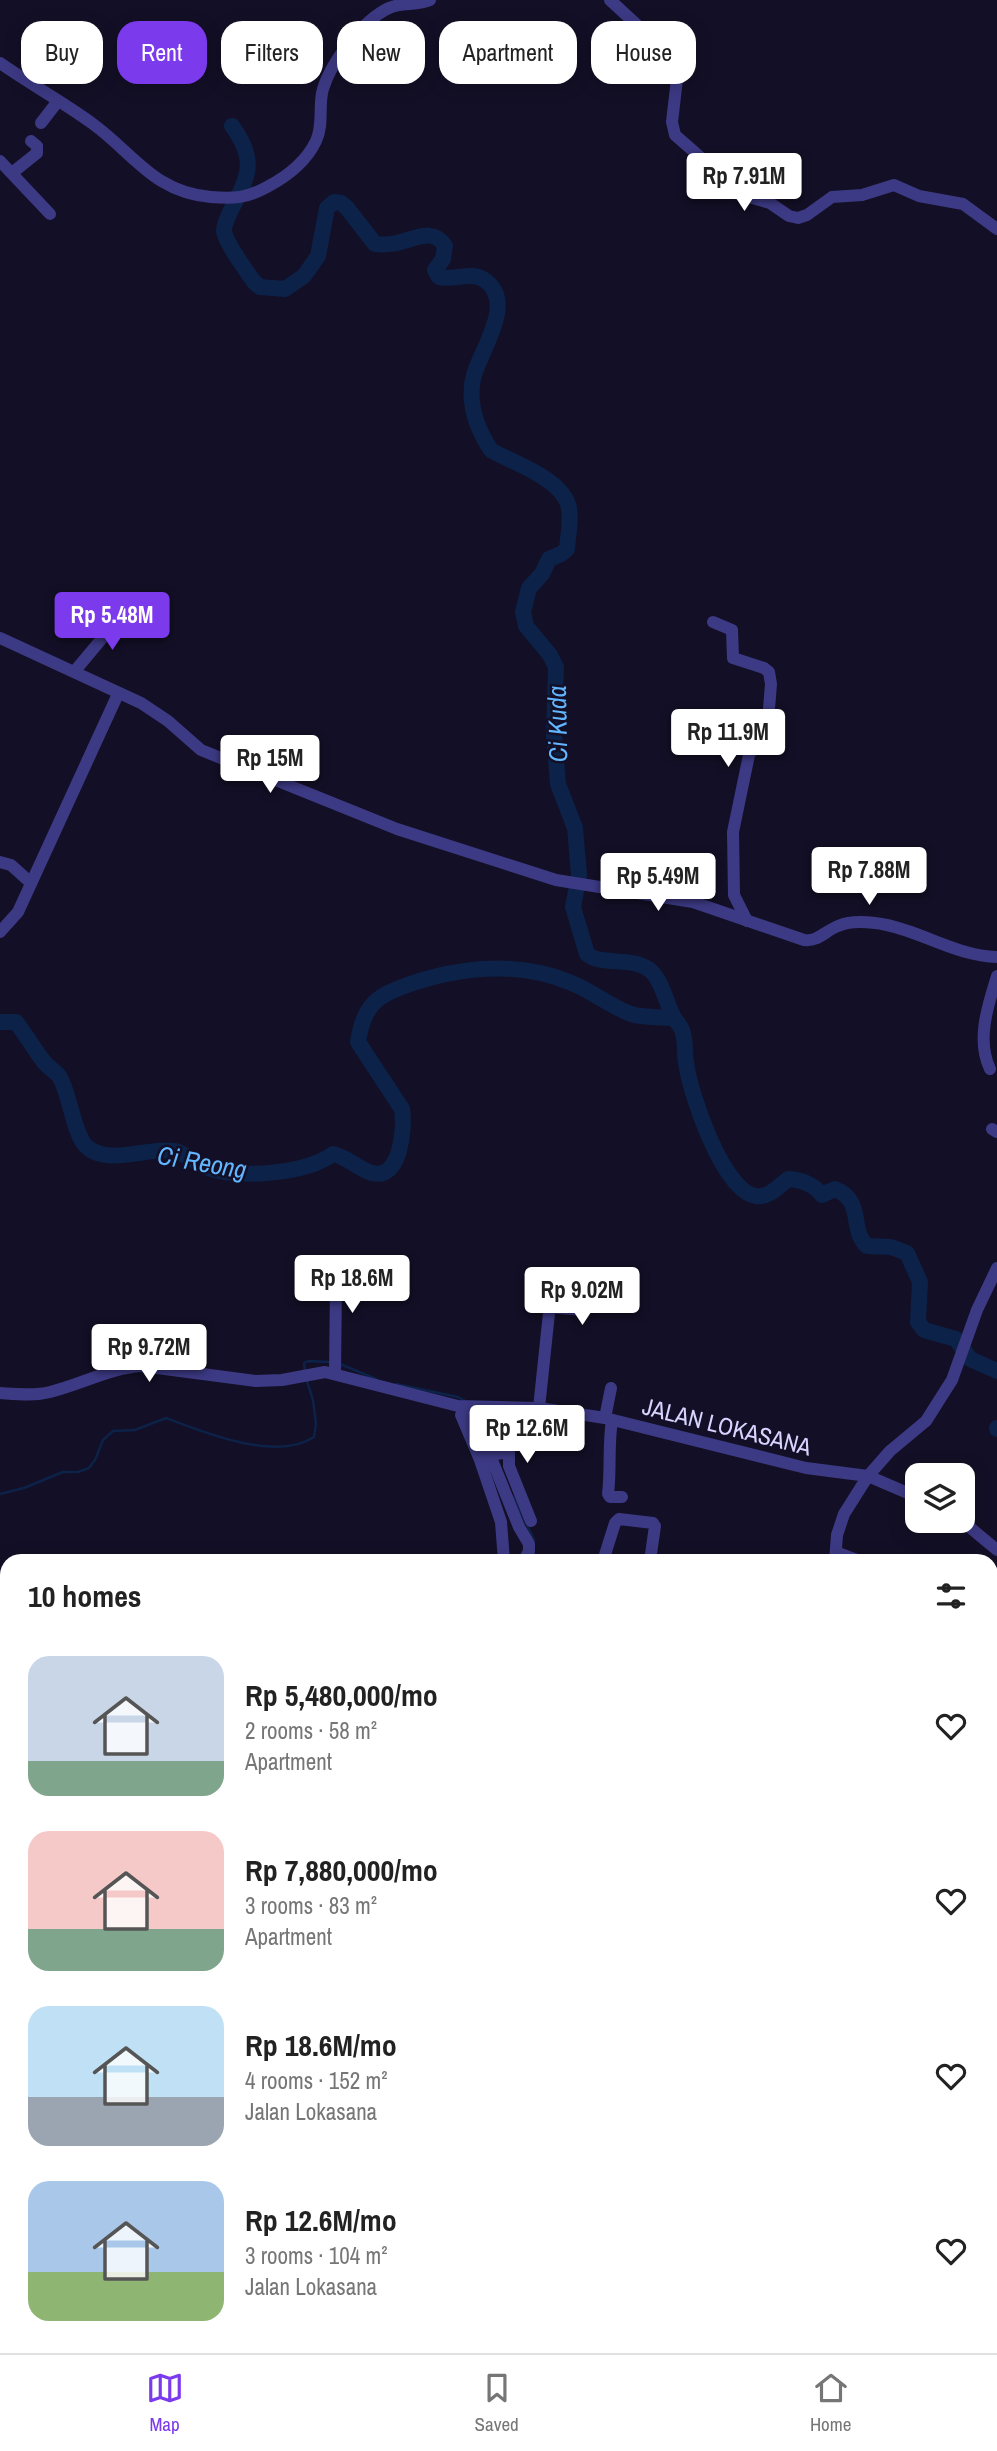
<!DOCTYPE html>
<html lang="en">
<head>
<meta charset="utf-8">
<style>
  :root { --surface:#fff; --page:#f6f6f6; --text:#222; --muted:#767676; --line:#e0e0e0; --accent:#7c3aed }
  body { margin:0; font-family:"Archivo Narrow",sans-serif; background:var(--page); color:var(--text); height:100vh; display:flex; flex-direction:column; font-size:26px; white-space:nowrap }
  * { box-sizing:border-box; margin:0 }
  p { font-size:23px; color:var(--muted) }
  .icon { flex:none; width:38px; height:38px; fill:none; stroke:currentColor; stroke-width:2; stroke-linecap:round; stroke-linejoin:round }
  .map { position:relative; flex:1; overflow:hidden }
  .details { position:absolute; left:0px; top:1554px; width:998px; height:800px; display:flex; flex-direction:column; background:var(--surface); border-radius:21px 21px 0 0; box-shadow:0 4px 18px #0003 }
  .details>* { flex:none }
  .hud { position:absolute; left:21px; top:21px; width:956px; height:63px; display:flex; gap:14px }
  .buttons { position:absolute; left:905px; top:1463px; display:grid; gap:14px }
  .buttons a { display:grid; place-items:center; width:70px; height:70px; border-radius:14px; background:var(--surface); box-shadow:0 4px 18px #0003; font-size:35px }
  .price { position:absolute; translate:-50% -60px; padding:0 16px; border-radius:7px; background:#fff; color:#222; font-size:23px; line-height:46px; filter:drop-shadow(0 2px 4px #0008) }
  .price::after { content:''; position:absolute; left:50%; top:42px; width:21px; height:16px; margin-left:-10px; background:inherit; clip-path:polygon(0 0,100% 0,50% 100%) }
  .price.active { background:var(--accent); color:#fff }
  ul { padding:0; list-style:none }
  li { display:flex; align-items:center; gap:21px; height:175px; padding:0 28px }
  li span { display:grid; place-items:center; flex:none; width:196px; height:140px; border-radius:21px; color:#555 }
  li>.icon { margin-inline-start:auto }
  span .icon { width:84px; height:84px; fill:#fffc; stroke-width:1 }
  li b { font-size:30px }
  h2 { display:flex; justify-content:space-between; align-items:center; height:84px; padding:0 28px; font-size:30px }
  .chip { padding:0 24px; border-radius:21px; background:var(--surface); box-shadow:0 4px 18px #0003; font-size:24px; line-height:63px }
  .chip.active { background:var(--accent); color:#fff }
  .tabs { display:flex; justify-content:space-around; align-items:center; height:98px; border-top:2px solid var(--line); background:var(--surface); font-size:19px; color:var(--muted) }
  .tabs a { display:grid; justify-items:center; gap:4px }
  .tabs .active { color:var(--accent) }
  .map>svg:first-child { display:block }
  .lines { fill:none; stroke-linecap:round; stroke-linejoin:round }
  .stream { stroke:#0c2248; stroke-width:2.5 }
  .river { stroke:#0c2248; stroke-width:16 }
  .minor { stroke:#3d3a85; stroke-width:12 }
  .highway { stroke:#ff4fa3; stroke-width:19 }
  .labels { text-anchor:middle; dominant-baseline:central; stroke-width:5; stroke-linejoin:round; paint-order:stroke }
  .street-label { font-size:24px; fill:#d9d4ff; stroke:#130f26 }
  .water-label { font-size:26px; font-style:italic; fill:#62b6ff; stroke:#130f26 }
</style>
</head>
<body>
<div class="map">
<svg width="997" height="2353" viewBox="0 0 997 2353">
  <rect width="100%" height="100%" fill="#130f26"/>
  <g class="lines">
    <g class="stream">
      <path d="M340,1364L376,1379"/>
      <path d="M305,1372L304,1363L308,1361L330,1362"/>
      <path d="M396,1384L458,1397L467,1402"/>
      <path d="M0,1494L24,1488L63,1472H78L89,1468L95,1460L103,1440L113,1431L135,1430L166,1418C205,1433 277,1462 314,1437L316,1424L313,1400L306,1378"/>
      <path d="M513,1496L534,1540"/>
      <path d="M531,1561L534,1554"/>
      <path d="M990,2267H997"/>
    </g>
    <g class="river">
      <path d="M232,126C257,160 249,176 231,210C228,217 224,223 224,231C226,244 246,270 254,282L260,287L285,289L304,276L318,256L327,208L334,202L341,203L347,208L375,244C384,245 395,244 404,241C419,237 434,229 445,246L443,259L435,270L439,277C455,281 472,270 486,281C515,303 482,348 474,375C469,392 472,412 479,428C483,436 486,444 492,451C515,463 560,479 568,504C572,518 568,535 567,549L561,554L549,559L542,574L529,588L523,612L526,626L550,655L556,667L554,734L558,784L575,828L579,875L573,907L587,954C603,968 641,953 656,977C664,989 667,1004 673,1016C676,1021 680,1025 682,1030C686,1039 684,1052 686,1062C689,1091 723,1192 756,1196C769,1198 779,1186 788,1179C800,1179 815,1185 822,1195L835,1189C865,1201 849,1230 867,1246L891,1247L907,1253L920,1282L918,1322L924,1330L956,1339L970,1359L997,1371"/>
      <path d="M0,1022H16C26,1035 34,1049 44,1062C48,1067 55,1071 59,1076C70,1093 73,1133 86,1146C107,1167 149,1146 175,1151C187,1154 196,1164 208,1168C241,1179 305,1174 333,1154C348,1157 358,1169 372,1173C401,1181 405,1127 402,1109L358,1042C364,1002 378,995 416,982C465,967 520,962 569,982C591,990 609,1006 631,1014C644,1018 660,1017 674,1018"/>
      <path d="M997,1428V1429"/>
    </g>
    <g class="minor">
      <path d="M610,0L649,36L677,79L672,122L675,135L707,163L735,193L770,203L789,216L798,218L807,215L832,197L862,195L894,185L919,196L963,204L997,229"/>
      <path d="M0,63C30,84 63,102 93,124C134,154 155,193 211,197C234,199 247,198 267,187C288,176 306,162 316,141C324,124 318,105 323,89C331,62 363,20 389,8C402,2 417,6 430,0"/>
      <path d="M41,123L58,101"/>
      <path d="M0,161L50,214"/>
      <path d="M12,173L37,153V146L31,141"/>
      <path d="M713,622L732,630L733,658L764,668L769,672L771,684L768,721L749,755L733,832L734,895L747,921"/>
      <path d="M0,638L141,703L168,721L201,750L397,829L556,880L693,902L804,940C818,942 825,931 838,926C852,920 872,922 887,925C924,933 958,956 997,957"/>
      <path d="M74,672L125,611"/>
      <path d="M0,862L11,865L31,883"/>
      <path d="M0,932L18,912L118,694"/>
      <path d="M990,1069C976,1040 988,1005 997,976"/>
      <path d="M992,1129L997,1132"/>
      <path d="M548,1307L583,1310L585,1301"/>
      <path d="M335,1374L336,1283"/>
      <path d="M0,1393C16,1394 35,1396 50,1392C82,1384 110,1368 142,1366L256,1381L282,1380L325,1372L458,1406L539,1408L605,1418L806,1468L868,1476L917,1497"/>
      <path d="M465,1407L490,1455L519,1527L529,1544V1551L524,1561"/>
      <path d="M539,1408L553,1275"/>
      <path d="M461,1415L480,1460L501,1522L504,1561"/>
      <path d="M605,1418L611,1388"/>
      <path d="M612,1420C608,1445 611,1469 608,1494L610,1497H622"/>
      <path d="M490,1455L509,1452V1466L531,1521"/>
      <path d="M962,1521L997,1550"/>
      <path d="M836,1552L860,1561"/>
      <path d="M603,1561L615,1523L619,1519L653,1523L655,1526L650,1561"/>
      <path d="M835,1561L837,1535L844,1514L868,1476L890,1451L926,1421L952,1380L977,1310L997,1268"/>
      <path d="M990,1779L997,1780"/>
      <path d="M990,1909L997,1912"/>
      <path d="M990,1957L997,1938"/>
      <path d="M990,2093L997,2096"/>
      <path d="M990,2259L997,2258"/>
      <path d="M276,2347C301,2353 322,2348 347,2348C366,2348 384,2350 402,2353"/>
      <path d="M0,2352L2,2353"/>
      <path d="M108,2353V2347"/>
      <path d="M196,2353L206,2347"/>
      <path d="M694,2353V2347"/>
      <path d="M907,2353L908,2347"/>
    </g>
    <g class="highway">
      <path d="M0,2064L7,2066"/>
      <path d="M990,2319L997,2320"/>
    </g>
  </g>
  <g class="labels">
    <g class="street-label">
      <text transform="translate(727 1426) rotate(14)">JALAN LOKASANA</text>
    </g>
    <g class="water-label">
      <text transform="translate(557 724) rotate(-91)">Ci Kuda</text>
      <text transform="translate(202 1162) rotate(10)">Ci Reong</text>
    </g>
  </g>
</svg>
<div class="buttons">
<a><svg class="icon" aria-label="layers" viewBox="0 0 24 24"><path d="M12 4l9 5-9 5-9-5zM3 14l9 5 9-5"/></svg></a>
</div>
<b class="price" style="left:744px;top:213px">Rp 7.91M</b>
<b class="price active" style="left:112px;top:652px">Rp 5.48M</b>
<b class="price" style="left:728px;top:769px">Rp 11.9M</b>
<b class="price" style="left:270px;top:795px">Rp 15M</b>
<b class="price" style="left:869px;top:907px">Rp 7.88M</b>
<b class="price" style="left:658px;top:913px">Rp 5.49M</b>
<b class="price" style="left:352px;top:1315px">Rp 18.6M</b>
<b class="price" style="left:582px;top:1327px">Rp 9.02M</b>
<b class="price" style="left:149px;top:1384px">Rp 9.72M</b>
<b class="price" style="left:527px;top:1465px">Rp 12.6M</b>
<div class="hud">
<a class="chip">Buy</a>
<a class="chip active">Rent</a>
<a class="chip">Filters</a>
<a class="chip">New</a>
<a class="chip">Apartment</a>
<a class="chip">House</a>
</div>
<section class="details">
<h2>10 homes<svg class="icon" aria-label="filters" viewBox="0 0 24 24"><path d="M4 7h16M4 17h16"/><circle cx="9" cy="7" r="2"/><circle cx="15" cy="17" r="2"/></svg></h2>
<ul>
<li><span style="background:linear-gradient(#c9d6e8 75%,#7fa58c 0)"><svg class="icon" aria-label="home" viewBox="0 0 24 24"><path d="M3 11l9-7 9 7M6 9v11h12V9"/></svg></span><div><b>Rp 5,480,000/mo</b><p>2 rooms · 58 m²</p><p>Apartment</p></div><svg class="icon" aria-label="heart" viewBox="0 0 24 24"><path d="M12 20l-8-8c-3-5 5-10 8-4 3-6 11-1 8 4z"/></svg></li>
<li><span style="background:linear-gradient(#f6c9c9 70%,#7fa58c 0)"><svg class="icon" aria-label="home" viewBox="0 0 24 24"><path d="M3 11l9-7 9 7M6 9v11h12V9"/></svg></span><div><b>Rp 7,880,000/mo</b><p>3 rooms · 83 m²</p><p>Apartment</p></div><svg class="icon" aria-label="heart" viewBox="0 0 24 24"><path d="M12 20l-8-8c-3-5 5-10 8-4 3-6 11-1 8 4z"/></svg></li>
<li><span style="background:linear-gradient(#bfe0f5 65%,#9aa5b1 0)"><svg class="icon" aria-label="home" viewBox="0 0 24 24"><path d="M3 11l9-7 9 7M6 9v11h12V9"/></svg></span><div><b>Rp 18.6M/mo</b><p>4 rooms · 152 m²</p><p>Jalan Lokasana</p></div><svg class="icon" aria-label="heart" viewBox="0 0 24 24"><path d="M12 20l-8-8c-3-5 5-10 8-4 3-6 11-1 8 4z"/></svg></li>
<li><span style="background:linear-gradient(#a9c7e8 65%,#8fb573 0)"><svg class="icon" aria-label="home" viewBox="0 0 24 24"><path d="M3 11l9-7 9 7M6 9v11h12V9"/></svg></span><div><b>Rp 12.6M/mo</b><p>3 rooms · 104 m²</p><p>Jalan Lokasana</p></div><svg class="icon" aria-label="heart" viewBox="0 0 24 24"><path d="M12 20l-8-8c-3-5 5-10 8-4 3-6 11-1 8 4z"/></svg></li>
</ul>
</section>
</div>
<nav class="tabs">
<a class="active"><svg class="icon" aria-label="map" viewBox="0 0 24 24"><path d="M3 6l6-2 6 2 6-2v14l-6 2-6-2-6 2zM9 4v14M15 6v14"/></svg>Map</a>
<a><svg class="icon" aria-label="saved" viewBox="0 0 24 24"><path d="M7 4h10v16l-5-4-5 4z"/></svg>Saved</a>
<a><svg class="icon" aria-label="home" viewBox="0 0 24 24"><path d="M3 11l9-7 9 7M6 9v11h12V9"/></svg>Home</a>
</nav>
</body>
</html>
